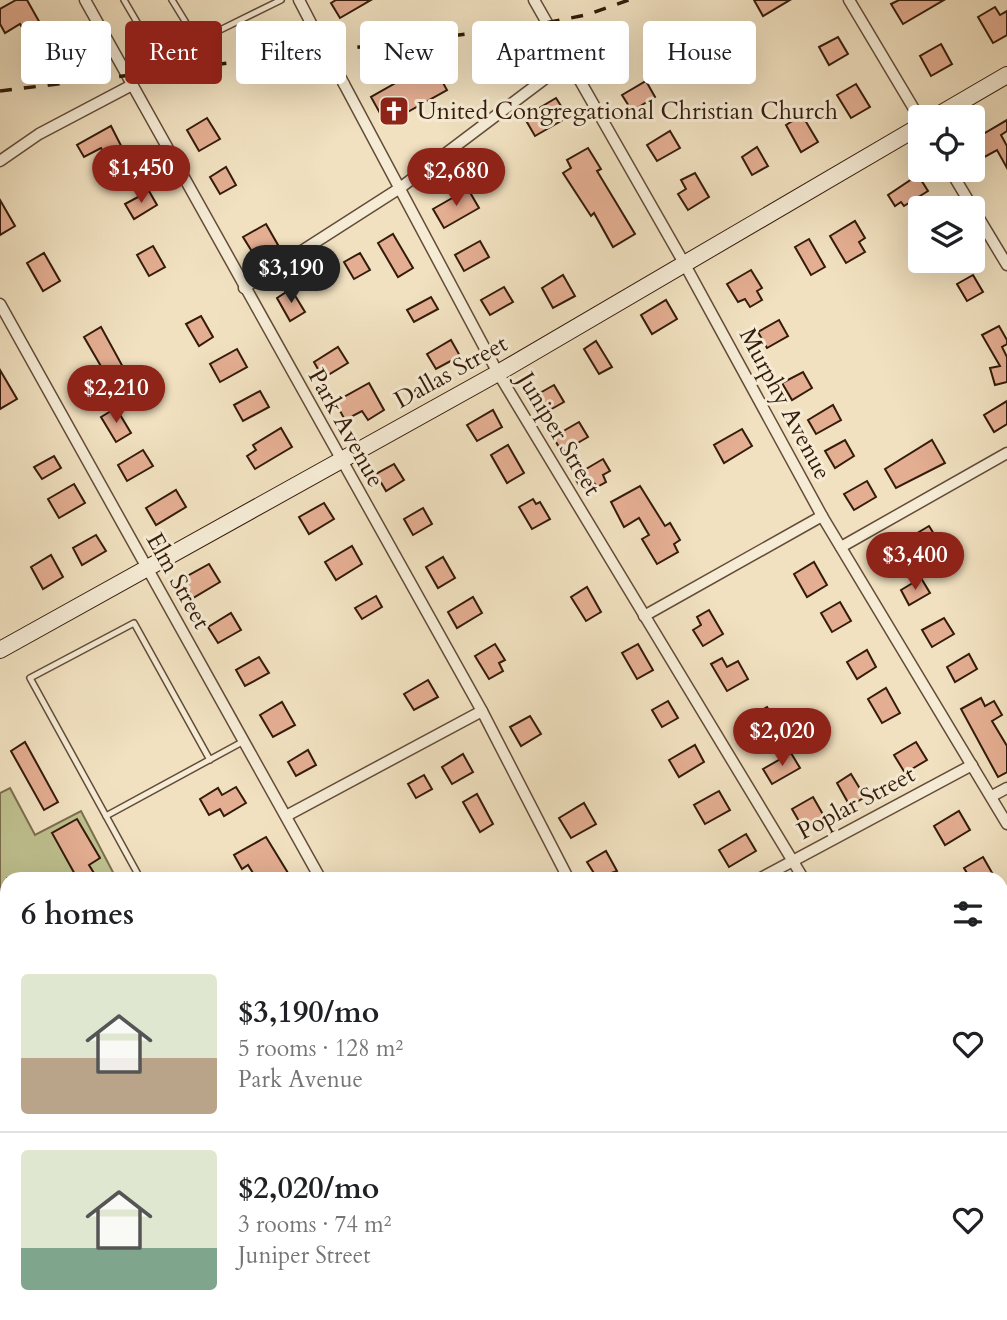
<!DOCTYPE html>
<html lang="en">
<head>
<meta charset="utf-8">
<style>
  :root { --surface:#fff; --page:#f2f2f2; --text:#202124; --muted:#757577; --line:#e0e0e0; --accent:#8f2418 }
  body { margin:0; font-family:Cardo,serif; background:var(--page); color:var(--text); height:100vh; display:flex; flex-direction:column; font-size:26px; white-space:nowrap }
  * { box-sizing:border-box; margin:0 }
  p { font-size:23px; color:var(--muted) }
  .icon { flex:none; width:38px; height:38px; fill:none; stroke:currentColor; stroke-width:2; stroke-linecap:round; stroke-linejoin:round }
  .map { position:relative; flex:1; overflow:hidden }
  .panel { position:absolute; left:0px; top:872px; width:1008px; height:450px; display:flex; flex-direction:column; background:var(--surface); border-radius:21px 21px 0 0; box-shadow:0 7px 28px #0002 }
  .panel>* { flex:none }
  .top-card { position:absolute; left:21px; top:21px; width:966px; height:63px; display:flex; gap:14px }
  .tools { position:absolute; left:908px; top:105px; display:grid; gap:14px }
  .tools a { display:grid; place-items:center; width:77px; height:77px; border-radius:7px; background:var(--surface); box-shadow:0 7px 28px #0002; font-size:35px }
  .price { position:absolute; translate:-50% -60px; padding:0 16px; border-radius:24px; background:var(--accent); color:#fff; font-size:23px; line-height:46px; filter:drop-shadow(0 2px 4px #0008) }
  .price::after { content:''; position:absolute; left:50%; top:42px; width:21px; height:16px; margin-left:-10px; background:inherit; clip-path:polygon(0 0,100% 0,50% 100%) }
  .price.on { background:#222; color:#fff }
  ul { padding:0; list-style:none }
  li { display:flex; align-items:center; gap:21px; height:175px; padding:0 21px }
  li+li { border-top:2px solid var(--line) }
  li span { display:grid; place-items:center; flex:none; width:196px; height:140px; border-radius:7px; color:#555 }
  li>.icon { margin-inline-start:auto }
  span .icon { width:84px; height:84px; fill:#fffc; stroke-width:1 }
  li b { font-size:30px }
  h2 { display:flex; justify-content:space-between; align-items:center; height:84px; padding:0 21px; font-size:30px }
  .tag { padding:0 24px; border-radius:7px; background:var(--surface); box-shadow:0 7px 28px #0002; font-size:24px; line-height:63px }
  .tag.on { background:var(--accent); color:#fff }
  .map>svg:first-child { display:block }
  .green { fill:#bfc18f; stroke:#7a6e4c; stroke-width:2 }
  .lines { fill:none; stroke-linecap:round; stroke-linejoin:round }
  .stream { stroke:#747b74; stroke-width:3.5 }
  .building { fill:#e4ae92; stroke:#341b0a; stroke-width:2 }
  .lane-casing { stroke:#634c38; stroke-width:8 }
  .street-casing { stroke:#634c38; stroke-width:13 }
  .secondary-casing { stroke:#341b0a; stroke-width:18 }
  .lane { stroke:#f6ecd6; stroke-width:5 }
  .street { stroke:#f6ecd6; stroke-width:10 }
  .secondary { stroke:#f6ecd6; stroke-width:16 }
  .rail { stroke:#341b0a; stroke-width:3.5; stroke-dasharray:12 12; stroke-linecap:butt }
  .street-bridge-casing { stroke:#634c38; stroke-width:13; stroke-linecap:butt }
  .street-bridge { stroke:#f6ecd6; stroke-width:10 }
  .labels { text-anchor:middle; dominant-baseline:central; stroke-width:6; stroke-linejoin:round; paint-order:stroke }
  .poi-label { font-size:24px; fill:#341b0a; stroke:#f6ecd6; text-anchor:start }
  .street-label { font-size:24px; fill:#341b0a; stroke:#f6ecd6 }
</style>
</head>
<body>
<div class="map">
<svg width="1007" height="1320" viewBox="0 0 1007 1320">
  <rect width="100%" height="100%" fill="#f1e1c0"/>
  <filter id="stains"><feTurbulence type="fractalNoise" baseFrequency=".00286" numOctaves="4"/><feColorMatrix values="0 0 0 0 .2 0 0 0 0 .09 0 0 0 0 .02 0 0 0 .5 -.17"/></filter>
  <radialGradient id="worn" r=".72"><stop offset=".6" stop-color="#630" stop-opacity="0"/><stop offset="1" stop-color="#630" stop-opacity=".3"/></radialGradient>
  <path class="green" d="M10,788L35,835L81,811L116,878H7V1017L0,1004V793Z"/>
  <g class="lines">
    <g class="stream">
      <path d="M0,1230L7,1244"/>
      <path d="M62,1314L71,1320"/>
    </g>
  </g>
  <g class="building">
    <path d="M16,0H27L58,55L43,63L20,24L5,33L0,24V9Z"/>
    <path d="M336,0H371L340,18L331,3Z"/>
    <path d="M754,0H790L763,16Z"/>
    <path d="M899,0H944L903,24L891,4Z"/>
    <path d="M995,7L1000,15L1007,11V35L993,43L978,17Z"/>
    <path d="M618,30L627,45L601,60L592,45Z"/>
    <path d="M838,37L848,54L829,65L819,47Z"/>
    <path d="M941,44L952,64L931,76L920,56Z"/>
    <path d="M415,72L420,81L437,72L447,90L386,124L371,97Z"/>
    <path d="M646,81L655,97L632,111L622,95Z"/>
    <path d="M856,84L870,107L851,118L837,95Z"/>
    <path d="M556,98L568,117L535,136L524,117Z"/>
    <path d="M802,115L818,142L801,152L786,125Z"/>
    <path d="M207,118L220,139L199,151L187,130Z"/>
    <path d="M1007,120V131L1001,135L1007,146V168L997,150L977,161L973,153V140Z"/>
    <path d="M111,126L136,175L121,183L101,148L84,157L77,145Z"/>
    <path d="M670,131L680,148L657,161L647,145Z"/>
    <path d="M757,147L768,166L752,175L742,157Z"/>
    <path d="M588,148L601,169L597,171L635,234L613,247L594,213L591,216L563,173L571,168L567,160Z"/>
    <path d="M226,167L236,185L220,194L210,177Z"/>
    <path d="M695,173L709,197L688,210L678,194L686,189L681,180Z"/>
    <path d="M918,175L928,191L904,206L901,202L895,206L888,195Z"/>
    <path d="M468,189L479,208L444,228L433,209Z"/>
    <path d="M149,191L157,205L134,219L125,204Z"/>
    <path d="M0,200L15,226L0,235Z"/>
    <path d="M855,221L865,238L859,242L865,252L846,263L830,236Z"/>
    <path d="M266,224L278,245L256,258L243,237Z"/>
    <path d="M393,234L413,268L398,277L378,243Z"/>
    <path d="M809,239L825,267L811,275L795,247Z"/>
    <path d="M480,241L489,257L464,271L455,255Z"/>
    <path d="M153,246L165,267L149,276L137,255Z"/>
    <path d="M44,253L60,281L43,291L27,263Z"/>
    <path d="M360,253L370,270L354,279L344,262Z"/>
    <path d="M751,270L762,288L757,291L762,300L750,307L745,299L738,302L727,284Z"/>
    <path d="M563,275L575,296L553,308L542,288Z"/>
    <path d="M973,275L983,292L967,301L957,284Z"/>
    <path d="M504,287L513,302L490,315L481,300Z"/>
    <path d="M291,289L305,312L290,321L277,298Z"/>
    <path d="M431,297L438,309L414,322L407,310Z"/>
    <path d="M666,300L677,319L652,334L641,315Z"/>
    <path d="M201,316L213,337L199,346L186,324Z"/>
    <path d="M779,320L788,336L767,348L758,332Z"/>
    <path d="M999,326L1007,340V344L1002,347L1007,357V382L995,385L990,368L1000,366L982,335Z"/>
    <path d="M101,327L129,378L113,387L84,337Z"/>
    <path d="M451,340L460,356L436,369L427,354Z"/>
    <path d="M596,341L612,367L599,374L584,349Z"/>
    <path d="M338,347L348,363L323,378L314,362Z"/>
    <path d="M237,349L247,367L220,382L210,364Z"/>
    <path d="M0,370L17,399L0,409Z"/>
    <path d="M803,372L812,388L792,400L782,383Z"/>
    <path d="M369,383L384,410L368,420L362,411L345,420L335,402Z"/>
    <path d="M554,385L564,402L541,415L531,398Z"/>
    <path d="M260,391L269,407L243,421L234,405Z"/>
    <path d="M1007,401V424L994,432L984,415Z"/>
    <path d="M833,405L841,420L816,434L808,420Z"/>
    <path d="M116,408L131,433L116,442L101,417Z"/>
    <path d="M493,410L502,427L477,441L467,425Z"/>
    <path d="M579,422L588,437L562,452L553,437Z"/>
    <path d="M281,428L292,447L255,469L247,456L256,450L253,445Z"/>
    <path d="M742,429L752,446L724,463L714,445Z"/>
    <path d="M845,440L854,456L835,468L825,451Z"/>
    <path d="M932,440L945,463L896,488L885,469Z"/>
    <path d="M508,445L524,473L507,483L491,455Z"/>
    <path d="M143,450L153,466L127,481L118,465Z"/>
    <path d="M54,456L61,468L42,479L34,467Z"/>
    <path d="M603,459L610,471L603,475L606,482L597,487L592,480L580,487L574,476Z"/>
    <path d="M394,464L404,480L386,491L376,474Z"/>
    <path d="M867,481L876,497L854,510L844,494Z"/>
    <path d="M74,484L85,503L59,518L48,499Z"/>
    <path d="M640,486L665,526L670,523L680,540L674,544L678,552L657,564L642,539L649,535L639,518L624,527L611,502Z"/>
    <path d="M176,490L186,507L156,525L146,508Z"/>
    <path d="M533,499L536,504L540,502L550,519L532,529L519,507Z"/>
    <path d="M324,503L334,519L309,534L299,517Z"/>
    <path d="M423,508L432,524L413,535L404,519Z"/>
    <path d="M929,526L942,547L926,556L920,545L886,565L877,549L899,536L902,542Z"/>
    <path d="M96,535L106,551L82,565L73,548Z"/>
    <path d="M352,546L362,564L336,580L325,562Z"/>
    <path d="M51,555L63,577L43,589L31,567Z"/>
    <path d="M443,557L455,578L438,588L426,567Z"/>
    <path d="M814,562L827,585L807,597L794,574Z"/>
    <path d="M209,564L220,582L193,598L182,579Z"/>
    <path d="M921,578L930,593L909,605L901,590Z"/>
    <path d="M587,587L601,612L586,621L571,597Z"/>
    <path d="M376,596L382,607L362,619L355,608Z"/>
    <path d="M473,597L482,613L457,628L448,612Z"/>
    <path d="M840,602L851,621L832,632L821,613Z"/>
    <path d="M709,610L723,634L703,646L693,630L701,625L697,617Z"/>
    <path d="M231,613L241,630L218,643L208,627Z"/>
    <path d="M944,618L954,634L932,647L922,630Z"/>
    <path d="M495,644L505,660L499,663L503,671L489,679L475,656Z"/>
    <path d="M638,644L653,670L637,679L622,653Z"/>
    <path d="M867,650L876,667L857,679L847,662Z"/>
    <path d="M969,654L977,669L955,682L947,667Z"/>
    <path d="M259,657L269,673L245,686L236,670Z"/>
    <path d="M722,658L727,667L738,661L748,679L727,691L711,664Z"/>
    <path d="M428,680L438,697L414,710L404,694Z"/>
    <path d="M886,688L900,713L882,723L868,699Z"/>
    <path d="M981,698L985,706L994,701L1002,715L992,721L1007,746V772L998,777L961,709Z"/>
    <path d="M668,701L678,718L662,727L652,710Z"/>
    <path d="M282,702L295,725L273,737L260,715Z"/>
    <path d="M767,707L776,723L760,732L751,716Z"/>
    <path d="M530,716L541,734L521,746L510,727Z"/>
    <path d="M25,742L58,802L44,810L11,751Z"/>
    <path d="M916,742L927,760L905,773L894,755Z"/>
    <path d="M695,745L704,762L679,777L669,760Z"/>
    <path d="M308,750L316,765L296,776L288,762Z"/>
    <path d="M791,753L800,768L772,784L763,769Z"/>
    <path d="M463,754L473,772L452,784L442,767Z"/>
    <path d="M851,774L865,797L850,806L837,783Z"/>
    <path d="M424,775L432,789L416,798L408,784Z"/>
    <path d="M236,787L246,803L224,816L220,809L209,815L200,799L218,788L222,795Z"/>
    <path d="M719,791L730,810L705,824L694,805Z"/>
    <path d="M477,794L493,824L480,832L463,802Z"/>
    <path d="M813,797L825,818L804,830L792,809Z"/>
    <path d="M584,803L596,824L571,838L559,818Z"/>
    <path d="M959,811L970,830L945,845L934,826Z"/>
    <path d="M77,819L100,858L89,865L97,878H77L52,833Z"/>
    <path d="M746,834L756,851L729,867L719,850Z"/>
    <path d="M266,837L288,873L280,878H256L248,865L242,869L234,855Z"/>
    <path d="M606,851L617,871L597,878L587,862Z"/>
    <path d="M983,857L995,878H970L964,868Z"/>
  </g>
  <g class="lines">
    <g class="lane-casing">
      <g id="lane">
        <path d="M124,0L148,41H157L188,26"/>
        <path d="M172,0L188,26L218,31L281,0"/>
        <path d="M210,760L134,623L30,678L106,816L244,741"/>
        <path d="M106,816L140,878"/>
      </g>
    </g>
    <g class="street-casing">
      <g id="street">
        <path d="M85,0L482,711L568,878"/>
        <path d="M299,0L313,27"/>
        <path d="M534,0L684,263L822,516L1007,824"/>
        <path d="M849,0L920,119"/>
        <path d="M344,84L498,373L803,878"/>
        <path d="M0,161L39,134L132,85"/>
        <path d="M950,170L1007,265"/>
        <path d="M244,288L400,188L567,62"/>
        <path d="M0,304L320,878"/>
        <path d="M841,547L1007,453"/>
        <path d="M644,616L822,516"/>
        <path d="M992,796L1007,788"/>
        <path d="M286,816L482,711"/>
        <path d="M761,878L972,765"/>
        <path d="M1001,1140L1007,1137"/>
        <path d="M1001,1231L1007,1241"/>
        <path d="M616,1314L620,1320"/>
        <path d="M809,1314L812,1320"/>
        <path d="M700,1320L709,1314"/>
      </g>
    </g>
    <g class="secondary-casing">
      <g id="secondary">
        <path d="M935,117L1007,75"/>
        <path d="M0,650L498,373L920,126"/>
      </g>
    </g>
    <use href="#lane" class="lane"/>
    <use href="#street" class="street"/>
    <use href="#secondary" class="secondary"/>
    <path class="rail" d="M0,91L524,27L586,15L629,0"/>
    <g class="street-bridge-casing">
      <path id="street-bridge" d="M313,27L344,84"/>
    </g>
    <use href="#street-bridge" class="street-bridge"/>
  </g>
  <defs>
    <g id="church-square" transform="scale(1.575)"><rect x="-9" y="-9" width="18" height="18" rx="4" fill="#8f2418" stroke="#f6ecd6"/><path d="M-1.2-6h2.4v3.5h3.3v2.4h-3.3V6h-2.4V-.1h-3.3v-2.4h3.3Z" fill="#fff"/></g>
  </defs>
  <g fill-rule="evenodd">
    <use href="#church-square" x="394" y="111"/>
  </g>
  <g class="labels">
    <g class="poi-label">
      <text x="417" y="111">United Congregational Christian Church</text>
    </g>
    <g class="street-label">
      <text transform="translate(451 372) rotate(-29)">Dallas Street</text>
      <text transform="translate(785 404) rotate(62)">Murphy Avenue</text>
      <text transform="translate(346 428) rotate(61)">Park Avenue</text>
      <text transform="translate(559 434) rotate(59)">Juniper Street</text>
      <text transform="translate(178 581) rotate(61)">Elm Street</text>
      <text transform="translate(856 803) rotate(-28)">Poplar Street</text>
    </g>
  </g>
  <rect width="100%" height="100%" filter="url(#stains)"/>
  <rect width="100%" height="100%" fill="url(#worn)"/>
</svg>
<div class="tools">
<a><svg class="icon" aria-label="locate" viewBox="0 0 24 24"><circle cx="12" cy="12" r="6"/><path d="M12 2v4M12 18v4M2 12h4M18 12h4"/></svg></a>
<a><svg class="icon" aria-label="layers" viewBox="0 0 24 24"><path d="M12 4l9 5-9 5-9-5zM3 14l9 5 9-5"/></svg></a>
</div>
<b class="price" style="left:141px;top:205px">$1,450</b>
<b class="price" style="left:456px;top:208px">$2,680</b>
<b class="price on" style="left:291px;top:305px">$3,190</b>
<b class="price" style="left:116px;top:425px">$2,210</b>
<b class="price" style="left:915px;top:592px">$3,400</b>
<b class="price" style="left:782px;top:768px">$2,020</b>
<div class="top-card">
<a class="tag">Buy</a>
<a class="tag on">Rent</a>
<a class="tag">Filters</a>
<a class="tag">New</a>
<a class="tag">Apartment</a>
<a class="tag">House</a>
</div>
<section class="panel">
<h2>6 homes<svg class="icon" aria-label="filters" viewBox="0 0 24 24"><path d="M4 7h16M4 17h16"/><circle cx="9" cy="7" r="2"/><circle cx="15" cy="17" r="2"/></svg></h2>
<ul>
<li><span style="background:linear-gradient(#dfe7d0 60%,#b9a48a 0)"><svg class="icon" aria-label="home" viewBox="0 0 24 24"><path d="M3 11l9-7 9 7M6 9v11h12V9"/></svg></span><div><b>$3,190/mo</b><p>5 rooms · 128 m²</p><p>Park Avenue</p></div><svg class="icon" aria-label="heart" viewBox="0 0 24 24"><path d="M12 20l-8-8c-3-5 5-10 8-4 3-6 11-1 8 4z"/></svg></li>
<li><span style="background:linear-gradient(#dfe7d0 70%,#7fa58c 0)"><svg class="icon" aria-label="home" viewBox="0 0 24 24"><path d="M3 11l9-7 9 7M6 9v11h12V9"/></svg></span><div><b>$2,020/mo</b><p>3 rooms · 74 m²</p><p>Juniper Street</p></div><svg class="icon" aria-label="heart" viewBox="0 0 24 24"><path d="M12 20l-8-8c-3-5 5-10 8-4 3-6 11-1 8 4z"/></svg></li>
</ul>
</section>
</div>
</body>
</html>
